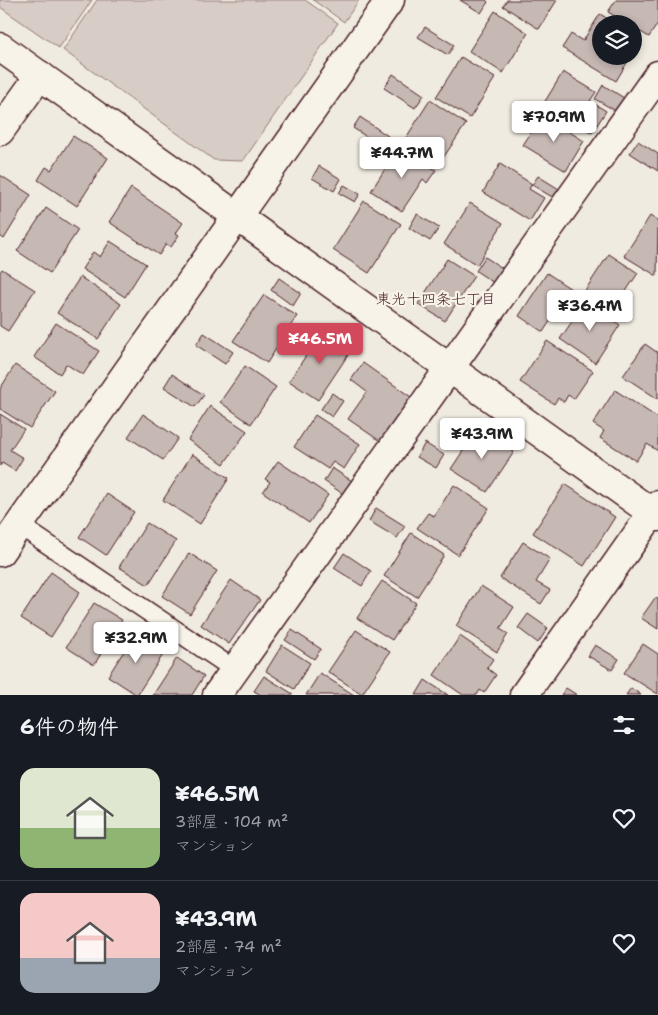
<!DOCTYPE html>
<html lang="ja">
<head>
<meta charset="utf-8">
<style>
  :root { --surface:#171b24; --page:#242831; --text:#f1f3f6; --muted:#9ea1a6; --line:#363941; --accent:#d1495b }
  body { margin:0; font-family:"Shantell Sans","Klee One",sans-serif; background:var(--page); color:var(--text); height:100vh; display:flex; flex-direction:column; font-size:19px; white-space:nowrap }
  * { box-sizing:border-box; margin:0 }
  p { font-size:16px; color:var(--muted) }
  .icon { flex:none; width:28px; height:28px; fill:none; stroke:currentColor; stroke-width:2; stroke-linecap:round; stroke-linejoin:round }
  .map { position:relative; height:695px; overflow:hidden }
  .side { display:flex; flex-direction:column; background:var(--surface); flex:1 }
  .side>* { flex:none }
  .tools { position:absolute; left:592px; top:15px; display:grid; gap:10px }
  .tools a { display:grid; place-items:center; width:50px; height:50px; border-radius:50%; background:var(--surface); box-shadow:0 2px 8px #0003; font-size:25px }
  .price { position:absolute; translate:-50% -42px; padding:0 11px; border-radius:5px; background:#fff; color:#222; font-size:16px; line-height:32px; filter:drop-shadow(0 1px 2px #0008) }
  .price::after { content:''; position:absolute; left:50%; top:30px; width:15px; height:11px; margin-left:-8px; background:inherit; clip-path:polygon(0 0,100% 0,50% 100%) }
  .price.selected { background:var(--accent); color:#fff }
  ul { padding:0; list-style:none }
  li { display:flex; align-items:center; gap:15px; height:125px; padding:0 20px }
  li+li { border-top:1px solid var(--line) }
  li span { display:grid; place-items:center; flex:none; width:140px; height:100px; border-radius:15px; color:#555 }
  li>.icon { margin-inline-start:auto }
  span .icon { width:60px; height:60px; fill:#fffc; stroke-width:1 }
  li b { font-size:21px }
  h2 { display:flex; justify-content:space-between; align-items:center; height:60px; padding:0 20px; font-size:21px }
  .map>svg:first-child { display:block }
  .green { fill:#d8cdc6; stroke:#917678 }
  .building { fill:#c6b8b3; stroke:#4a1f2b }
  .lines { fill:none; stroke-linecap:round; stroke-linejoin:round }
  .service-casing { stroke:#4a1f2b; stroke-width:21 }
  .minor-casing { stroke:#4a1f2b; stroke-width:31 }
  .service { stroke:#f7f3e8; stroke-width:18 }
  .minor { stroke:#f7f3e8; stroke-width:28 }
  .labels { text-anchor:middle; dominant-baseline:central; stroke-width:4.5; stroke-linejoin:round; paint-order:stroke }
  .neighbourhood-label { font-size:15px; fill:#4a1f2b; stroke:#f7f3e8 }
</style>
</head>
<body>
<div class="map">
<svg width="658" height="695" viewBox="0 0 658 695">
  <rect width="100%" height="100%" fill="#f0ebe0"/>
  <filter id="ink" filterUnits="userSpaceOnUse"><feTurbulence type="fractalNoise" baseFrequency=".02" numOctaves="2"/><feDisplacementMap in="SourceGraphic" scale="10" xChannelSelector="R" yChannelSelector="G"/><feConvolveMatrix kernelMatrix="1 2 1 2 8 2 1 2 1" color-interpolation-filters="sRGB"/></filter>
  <g filter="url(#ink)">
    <g class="green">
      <path d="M0,0H92L59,48L0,7Z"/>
      <path d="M97,0H305L338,23L243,161L214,160L63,50Z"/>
      <path d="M313,0H359L344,22Z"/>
    </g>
    <g class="building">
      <path d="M460,0H486L488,2L481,13Z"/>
      <path d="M507,0H557L539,29L503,6Z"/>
      <path d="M616,0H658V23L649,37L634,28V24H628L608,12Z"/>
      <path d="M495,11L528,33L503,73L469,51Z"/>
      <path d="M600,14L616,24H601V56H631L616,81L562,48L571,34L583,41Z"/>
      <path d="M425,27L454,45L448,55L418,37Z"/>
      <path d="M634,35L641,39L634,52Z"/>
      <path d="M461,57L495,78L470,118L436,97Z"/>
      <path d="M563,72L596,92L590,101L606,111L592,133L544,103Z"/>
      <path d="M393,74L424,95L415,108L384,88Z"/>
      <path d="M603,85L624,98L616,111L595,99Z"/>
      <path d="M430,100L466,124L439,164L404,141Z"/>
      <path d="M542,115L584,141L566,171L523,145Z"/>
      <path d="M360,117L388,136L382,147L353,128Z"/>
      <path d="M73,136L108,158L77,206L38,180L46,167L51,170Z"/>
      <path d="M638,141L658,154V171L630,153Z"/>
      <path d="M399,147L436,170L427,183L423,179L402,211L371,191Z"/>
      <path d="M500,164L532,184L529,189L544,198L530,221L483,192Z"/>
      <path d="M319,166L341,179L334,191L312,178Z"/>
      <path d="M0,175L31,195L4,239L0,236Z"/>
      <path d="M538,176L559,189L554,198L532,185Z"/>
      <path d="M344,185L360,194L355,202L339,193Z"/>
      <path d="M131,188L183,223L176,233L179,235L171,247L166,244L159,255L109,222Z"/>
      <path d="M364,201L401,224L369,273L333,250Z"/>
      <path d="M470,203L503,223L477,265L444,244Z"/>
      <path d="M46,208L78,230L50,273L17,251Z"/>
      <path d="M417,214L439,228L430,241L409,228Z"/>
      <path d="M650,216L658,221L657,276L624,256Z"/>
      <path d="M110,241L146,264L125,297L82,269L93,252L100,257Z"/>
      <path d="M609,254L638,273L613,311L584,292Z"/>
      <path d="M485,257L507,271L497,285L476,271Z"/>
      <path d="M447,259L474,276L445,321L418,304Z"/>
      <path d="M2,269L35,290L8,331L0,326V272Z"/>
      <path d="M547,273L571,289L543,332L519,316Z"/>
      <path d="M80,277L121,304L98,339L57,313Z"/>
      <path d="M279,278L301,293L293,306L271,290Z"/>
      <path d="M264,295L297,316L267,363L233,341Z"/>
      <path d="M586,301L620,325L595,363L560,339Z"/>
      <path d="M56,323L99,351L83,375L66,364L60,374L34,357Z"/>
      <path d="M323,330L352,349L318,400L289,381Z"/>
      <path d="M204,333L233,352L225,364L196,345Z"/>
      <path d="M547,341L593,371L574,399L568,395L564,402L558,398L554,404L520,382Z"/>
      <path d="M645,344L658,353V399L623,376Z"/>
      <path d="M363,363L411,397L380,441L348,419L367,392L351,380Z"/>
      <path d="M15,365L55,391L30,428L0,409V389Z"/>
      <path d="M245,366L276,387L251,424L220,402Z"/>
      <path d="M172,374L204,395L195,407L164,387Z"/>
      <path d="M615,390L658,418V451L647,444L636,461L600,438L604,431L593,424Z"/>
      <path d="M332,393L343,401L332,417L321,409Z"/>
      <path d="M210,406L247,431L224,464L188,440Z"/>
      <path d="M0,414L24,429L10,450L23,458L15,471L2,463L0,466Z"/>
      <path d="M143,414L178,438L163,460L128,437Z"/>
      <path d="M315,415L360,444L344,469L333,462L328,469L294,447Z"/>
      <path d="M478,428L514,452L487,492L451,469Z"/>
      <path d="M425,443L444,455L436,468L417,457Z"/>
      <path d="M192,454L229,478L200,524L163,500Z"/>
      <path d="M278,461L328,495L309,523L263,492L270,482L265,479Z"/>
      <path d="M332,468L352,481L343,494L324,481Z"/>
      <path d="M565,484L615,517L584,566L533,533Z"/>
      <path d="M454,485L489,508L458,555L417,528L428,513L434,516Z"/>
      <path d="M107,494L134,512L106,555L79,537Z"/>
      <path d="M376,508L405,526L397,538L369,521Z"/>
      <path d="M147,523L176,541L148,585L119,567Z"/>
      <path d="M411,533L444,555L417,597L384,576Z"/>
      <path d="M523,542L550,559L536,582L550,590L541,604L500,578Z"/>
      <path d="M189,553L217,571L190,614L162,596Z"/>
      <path d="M344,553L371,571L362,586L334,568Z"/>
      <path d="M51,572L80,592L51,637L21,618Z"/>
      <path d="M231,580L260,600L229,644L201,625Z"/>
      <path d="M382,581L416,603L392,640L357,618Z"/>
      <path d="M481,586L514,607L500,629L508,634L497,652L456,626Z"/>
      <path d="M655,598L658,599V629L641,618Z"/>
      <path d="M94,603L122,620L94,665L66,647Z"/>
      <path d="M528,614L548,628L538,643L518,628Z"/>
      <path d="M292,630L321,649L314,659L285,640Z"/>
      <path d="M356,630L390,652L362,694L328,672Z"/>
      <path d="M135,634L164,653L137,695L108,676Z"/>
      <path d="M460,636L493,659L487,668L496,675L484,693L480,690L477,695H463L434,675Z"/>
      <path d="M643,644L658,654V694L624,673Z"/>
      <path d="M282,645L310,663L294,689L266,671Z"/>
      <path d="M595,645L619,659L612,670L588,656Z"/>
      <path d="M177,658L204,676L192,695H153Z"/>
      <path d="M320,673L354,695H306Z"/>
      <path d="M264,676L293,694L292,695H261L254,691Z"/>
      <path d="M425,680L448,695H416Z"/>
      <path d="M566,688L577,695H561Z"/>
      <path d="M631,688L641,695H626Z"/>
    </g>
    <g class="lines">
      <g class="service-casing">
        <path id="service" d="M19,525L235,670"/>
      </g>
      <g class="minor-casing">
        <g id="minor">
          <path d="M0,47L658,517"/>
          <path d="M0,131L40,75"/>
          <path d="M0,552L390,0"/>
          <path d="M217,695L658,75"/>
          <path d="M524,695L658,505"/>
        </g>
      </g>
      <use href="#service" class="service"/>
      <use href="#minor" class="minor"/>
    </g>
  </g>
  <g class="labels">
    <g class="neighbourhood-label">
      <text x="436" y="299">東光十四条七丁目</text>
    </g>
  </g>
</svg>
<div class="tools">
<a><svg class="icon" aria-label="layers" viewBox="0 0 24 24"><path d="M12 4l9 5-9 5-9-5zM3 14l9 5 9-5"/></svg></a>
</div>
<b class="price" style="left:554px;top:143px">¥70.9M</b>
<b class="price" style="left:402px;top:179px">¥44.7M</b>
<b class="price" style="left:590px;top:332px">¥36.4M</b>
<b class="price selected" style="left:320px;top:365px">¥46.5M</b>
<b class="price" style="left:482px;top:460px">¥43.9M</b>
<b class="price" style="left:136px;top:664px">¥32.9M</b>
</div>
<section class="side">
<h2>6件の物件<svg class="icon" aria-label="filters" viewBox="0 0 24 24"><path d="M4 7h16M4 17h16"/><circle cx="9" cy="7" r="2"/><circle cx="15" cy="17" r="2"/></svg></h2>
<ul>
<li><span style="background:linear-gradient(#dfe7d0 60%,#8fb573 0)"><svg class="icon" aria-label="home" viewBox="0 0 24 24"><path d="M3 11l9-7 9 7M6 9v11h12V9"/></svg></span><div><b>¥46.5M</b><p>3部屋 · 104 m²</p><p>マンション</p></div><svg class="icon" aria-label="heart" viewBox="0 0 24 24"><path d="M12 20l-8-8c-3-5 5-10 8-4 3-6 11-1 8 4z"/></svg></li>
<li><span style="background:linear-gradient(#f6c9c9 65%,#9aa5b1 0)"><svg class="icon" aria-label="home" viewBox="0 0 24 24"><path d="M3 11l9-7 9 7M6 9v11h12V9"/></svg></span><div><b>¥43.9M</b><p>2部屋 · 74 m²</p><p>マンション</p></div><svg class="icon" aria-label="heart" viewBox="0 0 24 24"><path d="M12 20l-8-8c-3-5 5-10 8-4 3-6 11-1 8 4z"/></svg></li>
</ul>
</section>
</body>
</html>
